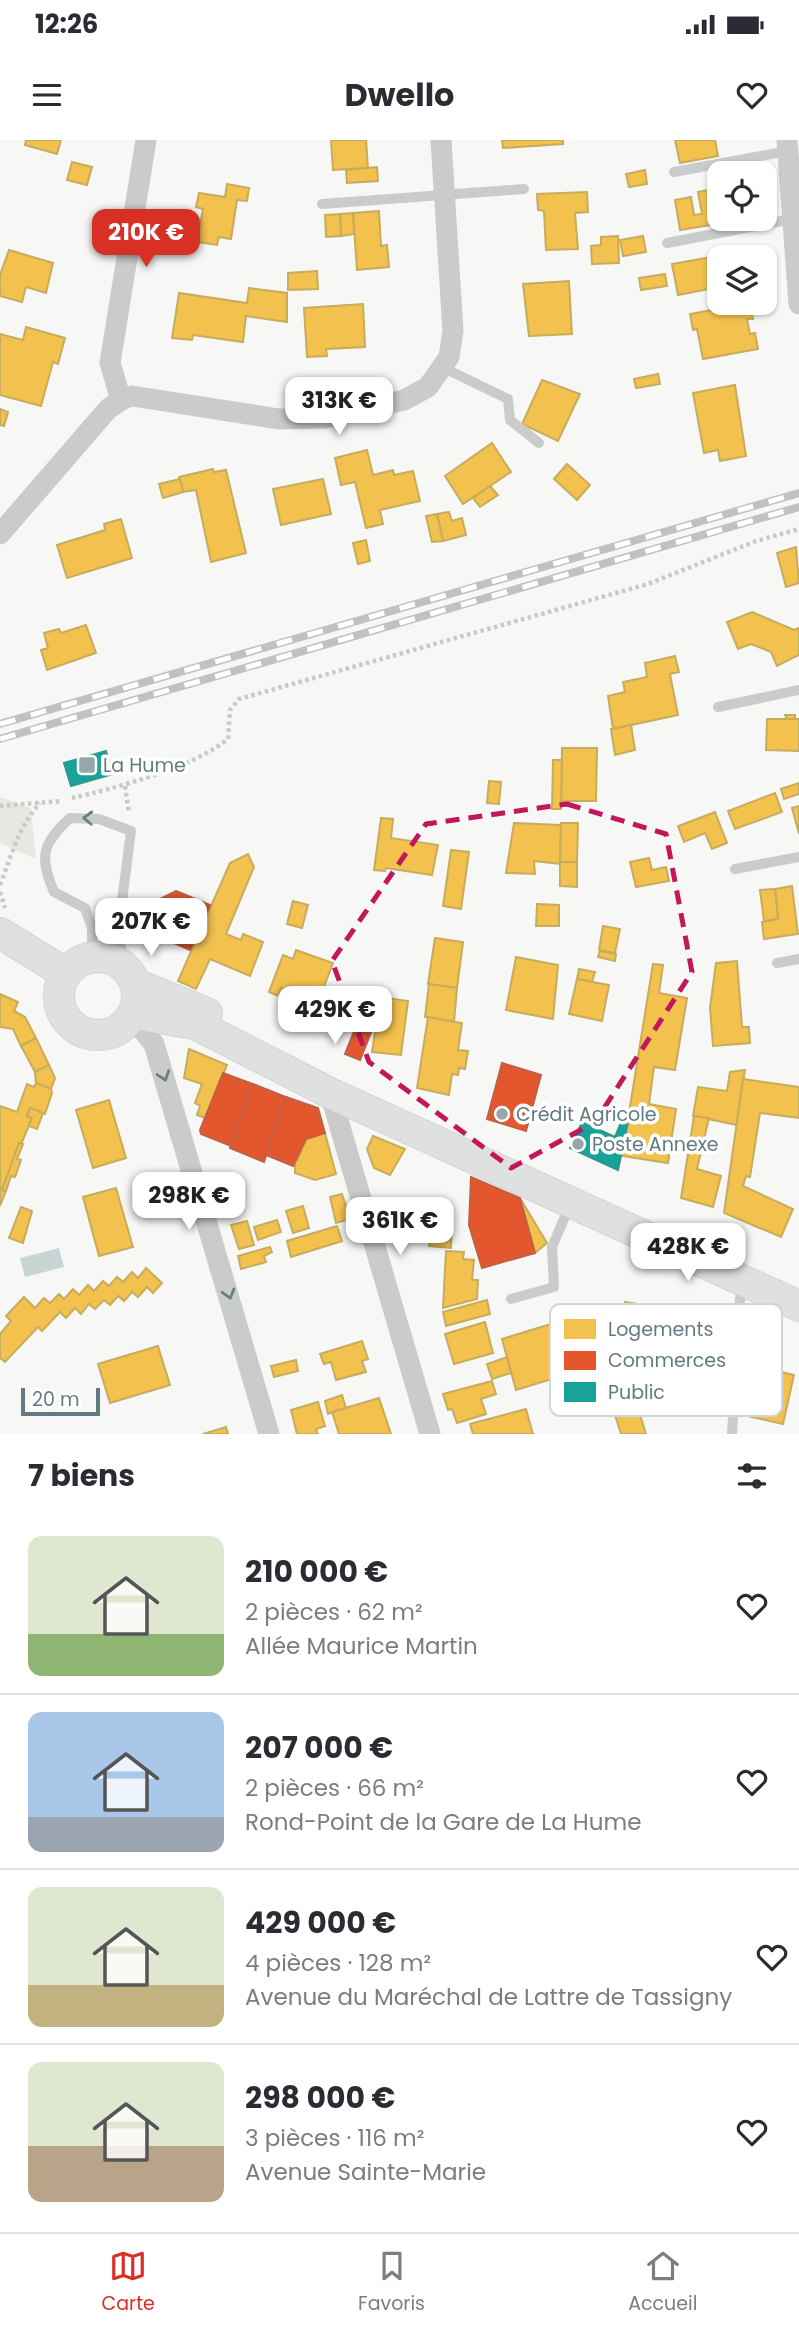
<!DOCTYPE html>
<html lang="fr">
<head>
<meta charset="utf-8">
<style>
  :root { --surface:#fff; --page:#f7f7f7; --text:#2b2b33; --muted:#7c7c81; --line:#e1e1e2; --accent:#d93025 }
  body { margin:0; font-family:Poppins,sans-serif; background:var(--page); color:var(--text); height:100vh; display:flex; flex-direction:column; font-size:26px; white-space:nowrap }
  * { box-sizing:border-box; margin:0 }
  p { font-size:23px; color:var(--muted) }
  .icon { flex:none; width:38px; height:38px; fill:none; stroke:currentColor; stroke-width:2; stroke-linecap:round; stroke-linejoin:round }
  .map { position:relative; height:1294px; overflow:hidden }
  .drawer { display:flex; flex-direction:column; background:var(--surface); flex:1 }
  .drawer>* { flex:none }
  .controls { position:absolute; left:707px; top:21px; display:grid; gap:14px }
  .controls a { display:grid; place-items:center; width:70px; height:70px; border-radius:14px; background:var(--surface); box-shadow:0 2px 5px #0004; font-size:35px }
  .scale { position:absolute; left:21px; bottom:18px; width:79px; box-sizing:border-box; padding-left:7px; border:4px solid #627a81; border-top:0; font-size:19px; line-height:24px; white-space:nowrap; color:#627a81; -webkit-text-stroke:5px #fff; paint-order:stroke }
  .price { position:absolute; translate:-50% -60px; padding:0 16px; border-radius:14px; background:#fff; color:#222; font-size:23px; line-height:46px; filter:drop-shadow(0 2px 4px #0008) }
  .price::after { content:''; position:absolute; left:50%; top:42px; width:21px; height:16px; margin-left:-10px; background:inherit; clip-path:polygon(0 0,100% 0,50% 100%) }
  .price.current { background:var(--accent); color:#fff }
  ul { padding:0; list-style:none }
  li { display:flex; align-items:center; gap:21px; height:175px; padding:0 28px }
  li+li { border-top:2px solid var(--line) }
  li span { display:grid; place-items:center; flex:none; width:196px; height:140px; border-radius:14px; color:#555 }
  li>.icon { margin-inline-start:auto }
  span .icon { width:84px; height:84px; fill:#fffc; stroke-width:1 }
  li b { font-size:30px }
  h2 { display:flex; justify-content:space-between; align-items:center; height:84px; padding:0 28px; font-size:30px }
  .status { display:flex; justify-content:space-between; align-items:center; height:49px; padding:0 35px; background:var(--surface); direction:ltr }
  .status svg { height:19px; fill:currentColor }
  header { display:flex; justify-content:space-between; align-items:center; height:91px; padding:0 28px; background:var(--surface); font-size:32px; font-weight:700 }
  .tabs { display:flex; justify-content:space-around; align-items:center; height:98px; border-top:2px solid var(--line); background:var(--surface); font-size:19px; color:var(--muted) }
  .tabs a { display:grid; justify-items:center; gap:4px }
  .tabs .current { color:var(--accent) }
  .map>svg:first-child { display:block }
  .green { fill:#e6e9e3 }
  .water { fill:#c9d5d5 }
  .homes { fill:#f2c14e; stroke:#c7ac5d; stroke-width:2 }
  .shops { fill:#e4572e; stroke:#bd6247; stroke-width:2 }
  .public { fill:#17a398; stroke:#2e9791; stroke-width:2 }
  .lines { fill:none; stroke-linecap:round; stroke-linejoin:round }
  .secondary-casing { stroke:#d3d4d4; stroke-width:32 }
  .path { stroke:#c8caca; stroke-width:4.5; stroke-dasharray:3.5 3.5; stroke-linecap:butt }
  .lane { stroke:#cacccc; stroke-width:10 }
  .street { stroke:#cacccc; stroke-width:21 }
  .secondary { stroke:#dfe0e0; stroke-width:30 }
  .rail-casing { stroke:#c0c1c2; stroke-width:8 }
  .rail { stroke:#fff; stroke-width:5; stroke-dasharray:16; stroke-linecap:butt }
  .oneway { stroke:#677e85 }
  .marked { fill:none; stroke:#c2185b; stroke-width:5; stroke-dasharray:14 9; stroke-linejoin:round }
  .poi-dot { fill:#96a6aa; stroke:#fff; stroke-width:2.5 }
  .labels { text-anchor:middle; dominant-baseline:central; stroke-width:7; stroke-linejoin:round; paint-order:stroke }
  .poi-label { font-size:19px; fill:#627a81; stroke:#fff; text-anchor:start }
  .key { fill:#fff; stroke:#d0d7d9; stroke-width:2 }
  .key-label { font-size:19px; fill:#627a81 }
</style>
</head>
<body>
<div class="status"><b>12:26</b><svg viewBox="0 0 49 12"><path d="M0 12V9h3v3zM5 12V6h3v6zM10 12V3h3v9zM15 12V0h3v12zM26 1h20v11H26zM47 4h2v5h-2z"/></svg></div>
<header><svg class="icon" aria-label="menu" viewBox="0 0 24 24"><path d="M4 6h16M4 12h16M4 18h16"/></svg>Dwello<svg class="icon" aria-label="heart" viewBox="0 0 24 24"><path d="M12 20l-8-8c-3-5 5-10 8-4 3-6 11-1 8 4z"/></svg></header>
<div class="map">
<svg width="799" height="1294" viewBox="0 0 799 1294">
  <rect width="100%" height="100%" fill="#f7f7f6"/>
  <path class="green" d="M0,657L31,668L36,719L0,703Z"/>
  <path class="water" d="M59,1108L64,1127L25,1137L20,1118Z"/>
  <g class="homes">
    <path d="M26,0H61L57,14L25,5Z"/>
    <path d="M331,0H366L368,28L333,30Z"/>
    <path d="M502,0H563V4L503,8Z"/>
    <path d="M675,0H715L718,16L680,23Z"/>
    <path d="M72,22L92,27L87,45L67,40Z"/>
    <path d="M377,27L378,41L347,43L346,30Z"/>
    <path d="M645,30L647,44L629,47L626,34Z"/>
    <path d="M227,44L249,48L247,61L237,60L231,99L219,97L217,105L197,102L203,69L196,67L199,53L225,57Z"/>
    <path d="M719,48V79H729V82L680,90L675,60L691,57L694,75L702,74L698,52Z"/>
    <path d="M587,52L588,72L575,73L578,109L546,110L544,71L538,70L537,54Z"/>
    <path d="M379,71L381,106L387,105L389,127L357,130L353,73Z"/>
    <path d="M353,73L354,94L341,96L340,74Z"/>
    <path d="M340,74L341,96L326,97L325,75Z"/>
    <path d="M618,96L619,123L592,124L591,106L601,105V97Z"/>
    <path d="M643,96L646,112L623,116L620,100Z"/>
    <path d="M9,110L53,123L46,153L26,147L22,162L0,156V135Z"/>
    <path d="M733,113L734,117H719V147L678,155L672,124Z"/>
    <path d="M317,131L318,149L288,150V133Z"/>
    <path d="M665,134L667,146L641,150L639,138Z"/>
    <path d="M569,141L572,194L529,196L523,144Z"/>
    <path d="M249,148L287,153V182L246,176L243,202L193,195L192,200L172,198L179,153L247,163Z"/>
    <path d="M750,163L753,179H747L750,194L755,193L758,209L703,219L697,189L693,190L690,174Z"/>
    <path d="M363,164L365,207L326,209L327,216L307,217L304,168Z"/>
    <path d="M26,187L65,198L58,224L53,222L41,266L0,255V194L23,200Z"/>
    <path d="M658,234L660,244L636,248L634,239Z"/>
    <path d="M542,240L580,254L558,301L522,284Z"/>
    <path d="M735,245L746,316L720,321L718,310L704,313L693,253Z"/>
    <path d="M0,269L8,272L4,286L0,285Z"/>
    <path d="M492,303L511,332L463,364L445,336Z"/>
    <path d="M367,310L373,335L393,330L394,335L413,331L420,361L380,370L383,384L366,388L355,342L341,345L335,318Z"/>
    <path d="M567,324L590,345L577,360L554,339Z"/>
    <path d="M213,329L214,332L226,330L246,413L211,422L196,350L183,352L179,337Z"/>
    <path d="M180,339L183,352L163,358L159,344Z"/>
    <path d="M323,339L331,374L281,385L273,349Z"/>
    <path d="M490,346L498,355L480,367L473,358Z"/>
    <path d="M449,372L452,381L462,378L466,395L443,401L437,374Z"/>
    <path d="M437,374L443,401L432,402L426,376Z"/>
    <path d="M121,379L132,418L67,438L57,405L105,390L104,384Z"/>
    <path d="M366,400L370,421L358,424L353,403Z"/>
    <path d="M796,407L799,443L786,447L777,413Z"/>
    <path d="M752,472L794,490L799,488V515L777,526L771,512L751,504L738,509L727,482Z"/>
    <path d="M86,485L96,513L47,530L41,510L48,508L44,493L59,489L61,493Z"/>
    <path d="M675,516L679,532L670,534L678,575L613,589L608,556L625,552L623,542L647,537L645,523Z"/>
    <path d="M785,575H795V579L788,581Z"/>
    <path d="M767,579H799V611L766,610Z"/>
    <path d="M631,585L635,610L615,615L611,589Z"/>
    <path d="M562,608H597L596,661H561Z"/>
    <path d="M553,620H562L561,669H552Z"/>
    <path d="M489,641L501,642L499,664L487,663Z"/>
    <path d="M799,643V654L784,659L781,649Z"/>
    <path d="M775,653L782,672L735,689L728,671Z"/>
    <path d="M799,666V694L792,668Z"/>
    <path d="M715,672L727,703L712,709L705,693L684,702L678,686Z"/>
    <path d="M381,678L393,679L391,698L438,705L432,735L386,728L385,731L374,730Z"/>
    <path d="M514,683L561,685L560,724L534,721L535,734L506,733Z"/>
    <path d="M561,683H578L577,722H560Z"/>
    <path d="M451,710L469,712L461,769L443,766Z"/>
    <path d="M248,714L254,727L226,794L241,800L243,794L263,802L250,836L210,819L196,849L178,841L230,723Z"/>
    <path d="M649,718L652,730L666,727L669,741L636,747L630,722Z"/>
    <path d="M560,722H577V747L560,746Z"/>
    <path d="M792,746L798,794L764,799L762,782L778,779L775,749Z"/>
    <path d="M775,749L778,779L764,781L760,750Z"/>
    <path d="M293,761L308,765L302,788L287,784Z"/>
    <path d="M537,764L559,765V786H536Z"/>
    <path d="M603,786L620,789L615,813L599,810Z"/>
    <path d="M435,798L463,802L457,848L428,844Z"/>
    <path d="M296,810L333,823L318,862L281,848L278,856L269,852L283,815L293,819Z"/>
    <path d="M600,811L616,814L615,821L598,817Z"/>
    <path d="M516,817L558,825L553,879L506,870Z"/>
    <path d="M737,821L742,887H749L750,903L713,906L710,868L716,823Z"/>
    <path d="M653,824L663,825L659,853L687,858L675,930L654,927L649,964L676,969L668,1023L622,1016Z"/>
    <path d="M579,829L595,832L592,842L577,839Z"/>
    <path d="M577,839L609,845L602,881L569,874Z"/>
    <path d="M429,844L457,848L454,882L425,877Z"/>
    <path d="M0,854L18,862L14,871L25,877L36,898L21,906L13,889L0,887Z"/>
    <path d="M380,857L408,861L401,915L372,912Z"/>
    <path d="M428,877L462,883L458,910L468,911L465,929L459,928L458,935L452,934L449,955L417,948Z"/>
    <path d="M36,898L49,925L35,932L21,906Z"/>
    <path d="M189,909L227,925L205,978L197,975L200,966L195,963L202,944L184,938Z"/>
    <path d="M49,925L55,938L51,949L36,943L35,932Z"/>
    <path d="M745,930L737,985L693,976L698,947L727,951L730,932Z"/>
    <path d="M743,939L799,947V978L760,973L750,1037L746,1036L743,1046L793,1069L781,1097L724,1073Z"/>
    <path d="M36,943L51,949L52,953L45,974L30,968L27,976L32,978L2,1050L6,1051L0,1066V966L17,972L27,944L34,947Z"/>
    <path d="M109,960L126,1018L93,1028L76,970Z"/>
    <path d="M30,968L43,973L37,989L29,986L32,978L27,976Z"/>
    <path d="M694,976L709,978L697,1029L721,1036L713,1067L681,1058Z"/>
    <path d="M325,993L336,1034L315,1040L295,1033V1020L297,1021L306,999Z"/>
    <path d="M373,996L405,1009L390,1035L374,1028L367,1009Z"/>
    <path d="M19,1003L23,1004L17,1019L21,1020L15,1037L11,1036L6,1051L2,1050Z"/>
    <path d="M116,1048L133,1107L99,1116L83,1057Z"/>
    <path d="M342,1054L350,1079L336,1083L330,1057Z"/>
    <path d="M520,1058L547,1103L535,1113Z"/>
    <path d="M400,1063L452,1068L451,1108L429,1106L430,1098L406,1097L405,1105L398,1104Z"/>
    <path d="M303,1066L309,1088L293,1093L286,1071Z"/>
    <path d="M21,1067L32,1071L23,1103L9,1098Z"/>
    <path d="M277,1080L281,1092L258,1100L254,1087Z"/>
    <path d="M247,1081L254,1105L239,1109L231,1085Z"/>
    <path d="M337,1086L342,1101L291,1117L287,1101Z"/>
    <path d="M270,1107L272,1112L264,1116L266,1122L241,1129L238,1116Z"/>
    <path d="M446,1111L464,1112L463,1119L474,1120L472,1140H478L477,1159L443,1168Z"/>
    <path d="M146,1128L162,1143L153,1153L147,1147L138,1157L132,1152L124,1161L118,1156L110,1165L104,1160L95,1169L89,1164L81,1174L75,1168L66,1178L60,1172L42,1191L38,1187L5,1222L0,1218V1194L11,1181L6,1176L24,1157L35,1168L44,1158L50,1163L59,1154L64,1159L73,1149L79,1155L88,1145L94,1151L103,1141L109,1146L117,1137L123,1142L132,1132L138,1138Z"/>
    <path d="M487,1160L490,1174L446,1186L443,1172Z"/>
    <path d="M625,1162L664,1168L660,1214L623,1210L622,1215L611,1214L614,1188L622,1189Z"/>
    <path d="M577,1176L591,1227L516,1250L502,1199Z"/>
    <path d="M485,1182L493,1213L454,1224L445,1194Z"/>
    <path d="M362,1201L368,1219L362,1221L366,1232L336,1240L331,1222L324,1224L320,1214Z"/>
    <path d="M158,1206L170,1245L110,1263L98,1224Z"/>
    <path d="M746,1216L756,1218L755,1226L794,1235L783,1284L743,1275L751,1240L745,1239Z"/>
    <path d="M507,1217L511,1233L492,1239L487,1224Z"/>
    <path d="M296,1220L298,1231L274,1237L271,1226Z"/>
    <path d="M492,1241L496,1254L481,1259L486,1274L457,1283L452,1269L448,1270L443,1254Z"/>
    <path d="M342,1255L346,1268L328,1274L325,1261Z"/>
    <path d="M379,1258L391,1294H339L332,1272Z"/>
    <path d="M318,1262L325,1286L316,1289L318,1294H297L291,1270Z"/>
    <path d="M638,1268L646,1294H621L615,1275Z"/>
    <path d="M526,1269L533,1294H473L470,1284Z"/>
    <path d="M226,1287L228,1294H203Z"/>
  </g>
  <g class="shops">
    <path d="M176,751L210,765L190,810L160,797L166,783L151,777L158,760Z"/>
    <path d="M357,884L372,890L360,920L345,914Z"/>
    <path d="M502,923L541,935L526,991L487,979Z"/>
    <path d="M223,933L253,944L231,1006L201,994L200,990Z"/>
    <path d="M253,944L286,957L264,1022L230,1008Z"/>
    <path d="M286,957L318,968L325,993L306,999L293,1026L266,1015Z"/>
    <path d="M471,1037L520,1058L535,1113L482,1128L469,1085Z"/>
  </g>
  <g class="public">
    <path d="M106,611L113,634L71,646L64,623Z"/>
    <path d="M622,980L628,982L618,1030L570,1008L582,982L615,997Z"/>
  </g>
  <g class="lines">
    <g class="secondary-casing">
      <g id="secondary">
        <path d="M0,793L65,833"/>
        <circle cx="98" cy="856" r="39"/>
        <path d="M136,844L207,873"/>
        <path d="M133,874L195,884L330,953L799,1166"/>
      </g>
    </g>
    <g class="path">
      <path d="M125,646L129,673"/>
      <path d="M72,658C116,648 194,627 228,599L230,570L239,559L648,444L756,401L799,389"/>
      <path d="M0,666L61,661"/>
      <path d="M0,745C12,714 18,688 40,663"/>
      <path d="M0,752L5,768"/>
    </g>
    <g class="lane">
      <path d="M674,32L788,11"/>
      <path d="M322,64L524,49"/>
      <path d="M667,103L792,79"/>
      <path d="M444,228L508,259L510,280L539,303"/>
      <path d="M718,567L799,550"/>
      <path d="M735,729L799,717"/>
      <path d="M92,817V788L85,768L54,752C39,716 42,704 70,678L99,679L131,691L119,784L122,824"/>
      <path d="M777,823L799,819"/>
      <path d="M511,1159L554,1147L552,1107L570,1065"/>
      <path d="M732,1294L741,1143"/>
    </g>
    <g class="street">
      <path d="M787,0L799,164"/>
      <path d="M121,260L110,223L146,0"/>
      <path d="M0,394L108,269L121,260L132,256L279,279L325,278L404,260L428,247L449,217L453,191L441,0"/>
      <path d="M132,877L154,904L269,1294"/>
      <path d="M330,953L430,1294"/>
    </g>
    <use href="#secondary" class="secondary"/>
    <g class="rail-casing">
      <g id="rail">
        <path d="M0,584L799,353"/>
        <path d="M0,599L799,367"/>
      </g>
    </g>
    <use href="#rail" class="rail"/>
  </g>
  <defs><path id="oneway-chevron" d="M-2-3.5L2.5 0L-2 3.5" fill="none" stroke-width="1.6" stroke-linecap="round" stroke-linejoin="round" transform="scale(1.75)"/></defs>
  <g class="oneway">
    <use href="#oneway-chevron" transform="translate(88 678) rotate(-178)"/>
    <use href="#oneway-chevron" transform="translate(164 936) rotate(72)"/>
    <use href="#oneway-chevron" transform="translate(229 1154) rotate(74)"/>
  </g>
  <path class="marked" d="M567,664L666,694L692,832L595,982L511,1028L369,922L332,821L426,684Z"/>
  <g class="poi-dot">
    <rect x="78" y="616" width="18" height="18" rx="3.5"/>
    <circle cx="502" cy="974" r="7"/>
    <circle cx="578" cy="1004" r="7"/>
  </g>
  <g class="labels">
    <g class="poi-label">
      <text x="103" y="625">La Hume</text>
      <text x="516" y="974">Crédit Agricole</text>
      <text x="592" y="1004">Poste Annexe</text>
    </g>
  </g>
  <rect x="550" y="1164" width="232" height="112" rx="10" class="key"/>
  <rect x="564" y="1179" width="32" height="20" fill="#f2c14e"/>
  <rect x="564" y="1211" width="32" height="19" fill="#e4572e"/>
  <rect x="564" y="1242" width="32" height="20" fill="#17a398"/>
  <g class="key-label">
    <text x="608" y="1196">Logements</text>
    <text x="608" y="1227">Commerces</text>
    <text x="608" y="1259">Public</text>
  </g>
</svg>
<div class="controls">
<a><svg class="icon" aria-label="locate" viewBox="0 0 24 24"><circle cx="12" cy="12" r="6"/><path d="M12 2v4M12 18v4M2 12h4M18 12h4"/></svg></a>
<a><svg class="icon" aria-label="layers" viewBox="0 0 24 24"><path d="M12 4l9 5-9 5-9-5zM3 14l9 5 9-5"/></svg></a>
</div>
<div class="scale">20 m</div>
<b class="price current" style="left:146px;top:129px">210K €</b>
<b class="price" style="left:339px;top:297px">313K €</b>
<b class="price" style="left:151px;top:818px">207K €</b>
<b class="price" style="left:335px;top:906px">429K €</b>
<b class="price" style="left:189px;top:1092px">298K €</b>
<b class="price" style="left:400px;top:1117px">361K €</b>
<b class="price" style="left:688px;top:1143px">428K €</b>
</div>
<section class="drawer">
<h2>7 biens<svg class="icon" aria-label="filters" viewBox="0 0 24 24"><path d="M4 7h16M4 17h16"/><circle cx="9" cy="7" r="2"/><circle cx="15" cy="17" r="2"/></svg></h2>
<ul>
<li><span style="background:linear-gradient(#dfe7d0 70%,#8fb573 0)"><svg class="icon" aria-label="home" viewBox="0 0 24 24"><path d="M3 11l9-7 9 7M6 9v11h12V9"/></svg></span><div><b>210 000 €</b><p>2 pièces · 62 m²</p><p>Allée Maurice Martin</p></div><svg class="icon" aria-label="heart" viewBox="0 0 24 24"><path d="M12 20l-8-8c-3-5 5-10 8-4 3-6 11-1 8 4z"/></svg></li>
<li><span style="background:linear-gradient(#a9c7e8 75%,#9aa5b1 0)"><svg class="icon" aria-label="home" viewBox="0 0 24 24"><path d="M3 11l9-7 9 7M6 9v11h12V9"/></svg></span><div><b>207 000 €</b><p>2 pièces · 66 m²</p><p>Rond-Point de la Gare de La Hume</p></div><svg class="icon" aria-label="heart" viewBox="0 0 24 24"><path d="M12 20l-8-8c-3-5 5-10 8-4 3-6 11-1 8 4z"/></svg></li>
<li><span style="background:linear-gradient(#dfe7d0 70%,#c2b280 0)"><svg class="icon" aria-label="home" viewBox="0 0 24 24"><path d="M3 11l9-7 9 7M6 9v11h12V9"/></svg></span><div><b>429 000 €</b><p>4 pièces · 128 m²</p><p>Avenue du Maréchal de Lattre de Tassigny</p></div><svg class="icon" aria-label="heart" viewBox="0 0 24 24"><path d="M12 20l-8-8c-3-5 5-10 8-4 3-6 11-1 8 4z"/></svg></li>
<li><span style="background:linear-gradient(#dfe7d0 60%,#b9a48a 0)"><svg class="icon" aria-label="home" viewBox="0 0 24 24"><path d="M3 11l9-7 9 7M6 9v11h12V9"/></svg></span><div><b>298 000 €</b><p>3 pièces · 116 m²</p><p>Avenue Sainte-Marie</p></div><svg class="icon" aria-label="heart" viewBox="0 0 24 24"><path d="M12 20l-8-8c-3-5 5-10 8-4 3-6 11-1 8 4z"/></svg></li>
</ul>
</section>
<nav class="tabs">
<a class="current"><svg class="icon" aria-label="map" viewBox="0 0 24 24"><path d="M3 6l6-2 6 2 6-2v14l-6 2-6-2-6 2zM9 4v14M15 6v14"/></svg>Carte</a>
<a><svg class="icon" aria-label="saved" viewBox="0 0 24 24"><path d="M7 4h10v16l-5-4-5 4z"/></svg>Favoris</a>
<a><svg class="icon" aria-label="home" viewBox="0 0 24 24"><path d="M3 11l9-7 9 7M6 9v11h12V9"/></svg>Accueil</a>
</nav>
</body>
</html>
